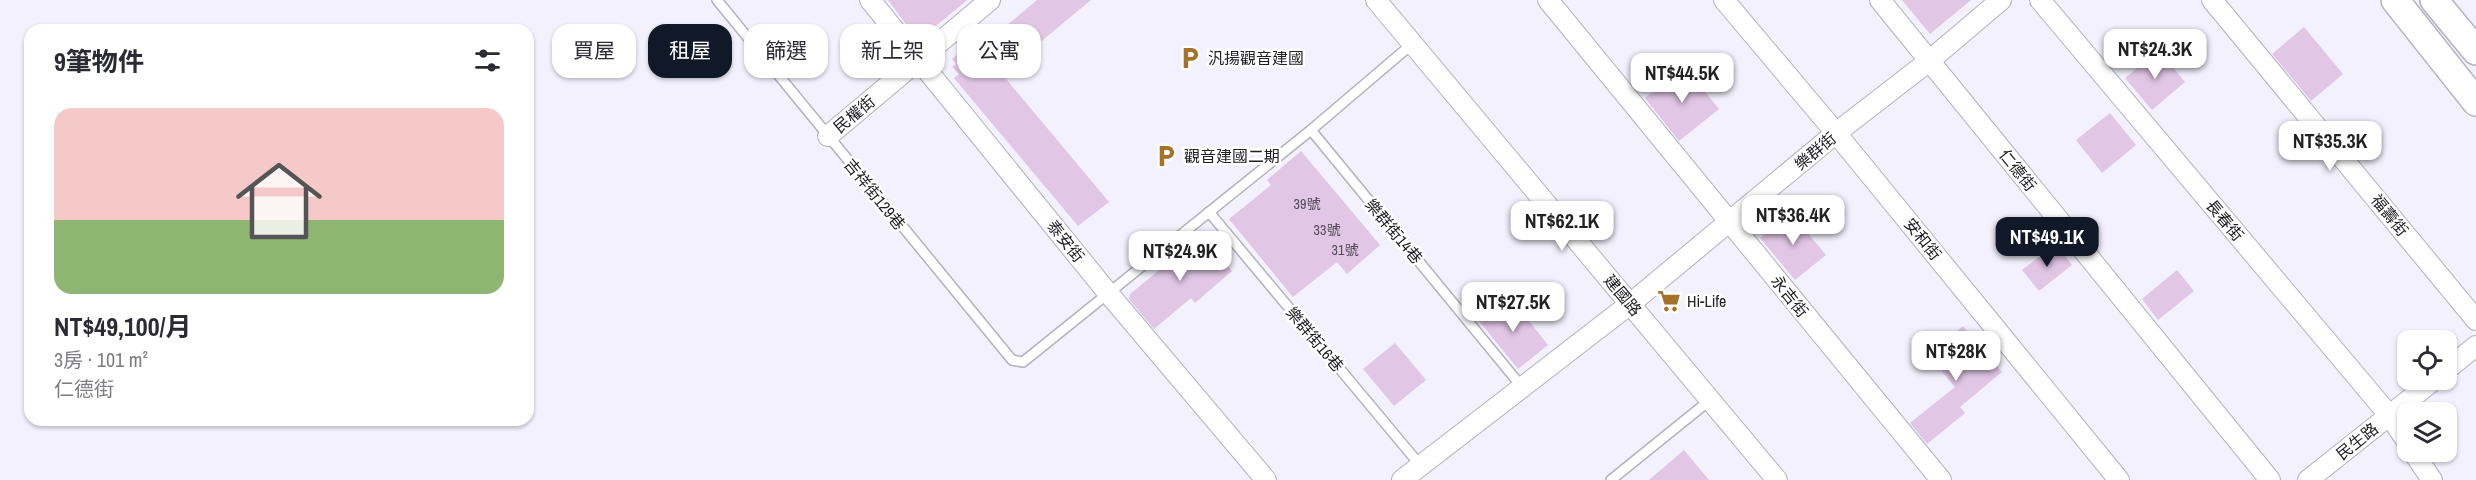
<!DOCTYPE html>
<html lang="zh-TW">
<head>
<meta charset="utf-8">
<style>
  :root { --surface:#fff; --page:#f7f7f7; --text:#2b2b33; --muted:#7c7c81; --accent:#111827 }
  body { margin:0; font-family:"Archivo Narrow","Noto Sans TC",sans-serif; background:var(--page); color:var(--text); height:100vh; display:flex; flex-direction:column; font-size:22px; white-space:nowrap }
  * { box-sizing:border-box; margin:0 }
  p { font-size:20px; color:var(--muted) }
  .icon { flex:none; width:33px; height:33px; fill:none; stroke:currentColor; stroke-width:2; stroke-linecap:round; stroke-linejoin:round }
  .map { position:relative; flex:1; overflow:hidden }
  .side { position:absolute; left:24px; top:24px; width:510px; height:402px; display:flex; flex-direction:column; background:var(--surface); border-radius:18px; box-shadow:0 2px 4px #0004 }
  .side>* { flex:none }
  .banner { position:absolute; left:552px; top:24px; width:570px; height:54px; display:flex; gap:12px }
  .tools { position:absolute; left:2397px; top:330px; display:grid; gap:12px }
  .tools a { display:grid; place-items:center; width:60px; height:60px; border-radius:12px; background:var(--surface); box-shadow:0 2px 4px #0004; font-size:30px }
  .price { position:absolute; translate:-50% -51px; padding:0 14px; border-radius:12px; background:#fff; color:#222; font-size:20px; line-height:39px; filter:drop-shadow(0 2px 3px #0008) }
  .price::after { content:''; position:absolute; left:50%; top:36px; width:18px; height:14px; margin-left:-9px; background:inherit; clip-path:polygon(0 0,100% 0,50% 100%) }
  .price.selected { background:var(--accent); color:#fff }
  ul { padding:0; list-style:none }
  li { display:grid; align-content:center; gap:12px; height:318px; padding:0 30px }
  li span { display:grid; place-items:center; height:186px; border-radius:18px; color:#555 }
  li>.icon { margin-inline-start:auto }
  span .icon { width:108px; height:108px; fill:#fffc; stroke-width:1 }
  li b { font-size:26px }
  h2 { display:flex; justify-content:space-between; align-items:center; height:72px; padding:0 30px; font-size:26px }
  .tag { padding:0 21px; border-radius:18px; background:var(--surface); box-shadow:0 2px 4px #0004; font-size:21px; line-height:54px }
  .tag.selected { background:var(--accent); color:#fff }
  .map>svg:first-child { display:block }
  .building { fill:#e1c6e6 }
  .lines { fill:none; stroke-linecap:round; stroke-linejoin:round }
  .lane-casing { stroke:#b3b1bd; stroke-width:12 }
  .street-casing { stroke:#b3b1bd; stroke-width:22 }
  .secondary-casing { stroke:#b3b1bd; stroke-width:30 }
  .lane { stroke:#fff; stroke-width:9 }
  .street { stroke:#fff; stroke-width:20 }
  .secondary { stroke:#fff; stroke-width:27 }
  .labels { text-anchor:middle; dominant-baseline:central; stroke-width:5; stroke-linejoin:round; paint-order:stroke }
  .number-label { font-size:14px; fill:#514a55 }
  .poi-label { font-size:16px; fill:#212125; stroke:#fff; text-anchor:start }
  .street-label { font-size:16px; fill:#212125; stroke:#fff }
</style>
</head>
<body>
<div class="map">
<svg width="2476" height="480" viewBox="0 0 2476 480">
  <rect width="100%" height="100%" fill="#f3f1fd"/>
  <g class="building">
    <path d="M888,0H967L924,36L914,35Z"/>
    <path d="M1037,0H1091L1002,74L1109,202L1078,226L954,78L959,74L952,67L956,64L952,59L975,40L981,47Z"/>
    <path d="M1902,0H1971L1930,34Z"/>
    <path d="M2304,27L2343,74L2311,101L2272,54Z"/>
    <path d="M2159,50L2185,82L2152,110L2125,78Z"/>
    <path d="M1684,66L1719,109L1679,141L1645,98Z"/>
    <path d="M2110,113L2136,145L2102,173L2076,140Z"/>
    <path d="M1301,151L1380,245L1347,274L1337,262L1293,297L1229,219L1271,185L1267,180Z"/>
    <path d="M1791,213L1826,255L1795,280L1760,238Z"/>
    <path d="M1203,237L1232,271L1195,303L1191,298L1154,329L1129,299L1130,294L1197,239Z"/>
    <path d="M2056,244L2072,265L2039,291L2022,270Z"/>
    <path d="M2177,270L2194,291L2158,320L2142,299Z"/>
    <path d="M1509,296L1548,345L1518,369L1479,321Z"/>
    <path d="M1963,326L2002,372L1960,407L1965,413L1927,444L1910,423L1955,387L1928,355Z"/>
    <path d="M1395,343L1426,380L1394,406L1363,369Z"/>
    <path d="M1684,450L1709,480H1649Z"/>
  </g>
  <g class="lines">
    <g class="lane-casing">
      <g id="lane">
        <path d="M717,0L1012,360L1023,362L1311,130L1412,44"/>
        <path d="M1311,130L1522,387"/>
        <path d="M1209,212L1420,465"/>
        <path d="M1611,480L1710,400"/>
      </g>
    </g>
    <g class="street-casing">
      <g id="street">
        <path d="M870,0L1108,293L1266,480"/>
        <path d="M1376,0L1777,480"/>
        <path d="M1548,0L1941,480"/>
        <path d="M1724,0L1836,133L2119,480"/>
        <path d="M1880,0L2270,480"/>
        <path d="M2040,0L2389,415L2408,443"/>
        <path d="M2212,0L2476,320"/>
        <path d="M828,136L990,0"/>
        <path d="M2446,370L2476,346"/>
        <path d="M2413,452L2432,480"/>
        <path d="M1402,480L1630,304L1836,133L1929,61L2001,0"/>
        <path d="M2308,480L2434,380"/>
      </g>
    </g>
    <g class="secondary-casing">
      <g id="secondary">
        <path d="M2395,0L2476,102"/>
        <path d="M2434,0L2476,51"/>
      </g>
    </g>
    <use href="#lane" class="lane"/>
    <use href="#street" class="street"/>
    <use href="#secondary" class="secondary"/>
  </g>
  <defs>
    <g id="parking-bare" transform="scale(1.8)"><path d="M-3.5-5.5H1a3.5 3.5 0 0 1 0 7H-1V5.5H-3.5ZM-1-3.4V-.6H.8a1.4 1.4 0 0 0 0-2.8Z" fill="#a47228" stroke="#fff" stroke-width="2.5" paint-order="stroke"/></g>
    <g id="supermarket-bare" transform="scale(1.8)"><path d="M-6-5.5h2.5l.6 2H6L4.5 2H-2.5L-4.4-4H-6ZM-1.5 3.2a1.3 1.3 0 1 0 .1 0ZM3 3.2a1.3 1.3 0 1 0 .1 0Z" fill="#a47228" stroke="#fff" stroke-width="2.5" paint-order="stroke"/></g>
  </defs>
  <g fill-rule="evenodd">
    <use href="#parking-bare" x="1190" y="58"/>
    <use href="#parking-bare" x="1166" y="156"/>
    <use href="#supermarket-bare" x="1669" y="301"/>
  </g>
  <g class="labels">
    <g class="number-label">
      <text x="1307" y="204">39號</text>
      <text x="1327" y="230">33號</text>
      <text x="1345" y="250">31號</text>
    </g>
    <g class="poi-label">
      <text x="1208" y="58">汎揚觀音建國</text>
      <text x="1184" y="156">觀音建國二期</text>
      <text x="1687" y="301">Hi-Life</text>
    </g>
    <g class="street-label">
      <text transform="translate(854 114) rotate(-40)">民權街</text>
      <text transform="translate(1815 151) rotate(-40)">樂群街</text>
      <text transform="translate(2018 170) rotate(51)">仁德街</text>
      <text transform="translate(875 194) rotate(51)">吉祥街129巷</text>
      <text transform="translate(2390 215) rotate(51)">福壽街</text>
      <text transform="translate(2225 220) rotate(50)">長春街</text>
      <text transform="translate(1394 231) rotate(50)">樂群街14巷</text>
      <text transform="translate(1923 239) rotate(51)">安和街</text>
      <text transform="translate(1066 241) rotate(51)">泰安街</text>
      <text transform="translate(1623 295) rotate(50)">建國路</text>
      <text transform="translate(1790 296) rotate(51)">永吉街</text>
      <text transform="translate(1315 339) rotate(50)">樂群街16巷</text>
      <text transform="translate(2357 441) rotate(-39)">民生路</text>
    </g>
  </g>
</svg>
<div class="tools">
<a><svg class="icon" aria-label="locate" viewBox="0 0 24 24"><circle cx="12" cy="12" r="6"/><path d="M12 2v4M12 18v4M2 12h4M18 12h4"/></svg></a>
<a><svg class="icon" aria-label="layers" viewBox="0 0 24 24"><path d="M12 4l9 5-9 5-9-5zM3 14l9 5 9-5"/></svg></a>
</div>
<b class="price" style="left:2155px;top:80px">NT$24.3K</b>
<b class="price" style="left:1682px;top:104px">NT$44.5K</b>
<b class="price" style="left:2330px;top:172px">NT$35.3K</b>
<b class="price" style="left:1793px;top:246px">NT$36.4K</b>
<b class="price" style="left:1562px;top:252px">NT$62.1K</b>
<b class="price selected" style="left:2047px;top:268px">NT$49.1K</b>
<b class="price" style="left:1180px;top:282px">NT$24.9K</b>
<b class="price" style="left:1513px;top:333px">NT$27.5K</b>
<b class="price" style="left:1956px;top:382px">NT$28K</b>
<div class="banner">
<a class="tag">買屋</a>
<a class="tag selected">租屋</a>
<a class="tag">篩選</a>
<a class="tag">新上架</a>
<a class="tag">公寓</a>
</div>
<section class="side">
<h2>9筆物件<svg class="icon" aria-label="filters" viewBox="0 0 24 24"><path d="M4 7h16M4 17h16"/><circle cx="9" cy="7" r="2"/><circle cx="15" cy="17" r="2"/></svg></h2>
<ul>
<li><span style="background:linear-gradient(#f6c9c9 60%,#8fb573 0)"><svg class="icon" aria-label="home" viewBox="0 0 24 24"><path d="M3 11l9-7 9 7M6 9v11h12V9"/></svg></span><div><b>NT$49,100/月</b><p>3房 · 101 m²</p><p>仁德街</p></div></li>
</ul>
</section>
</div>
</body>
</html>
